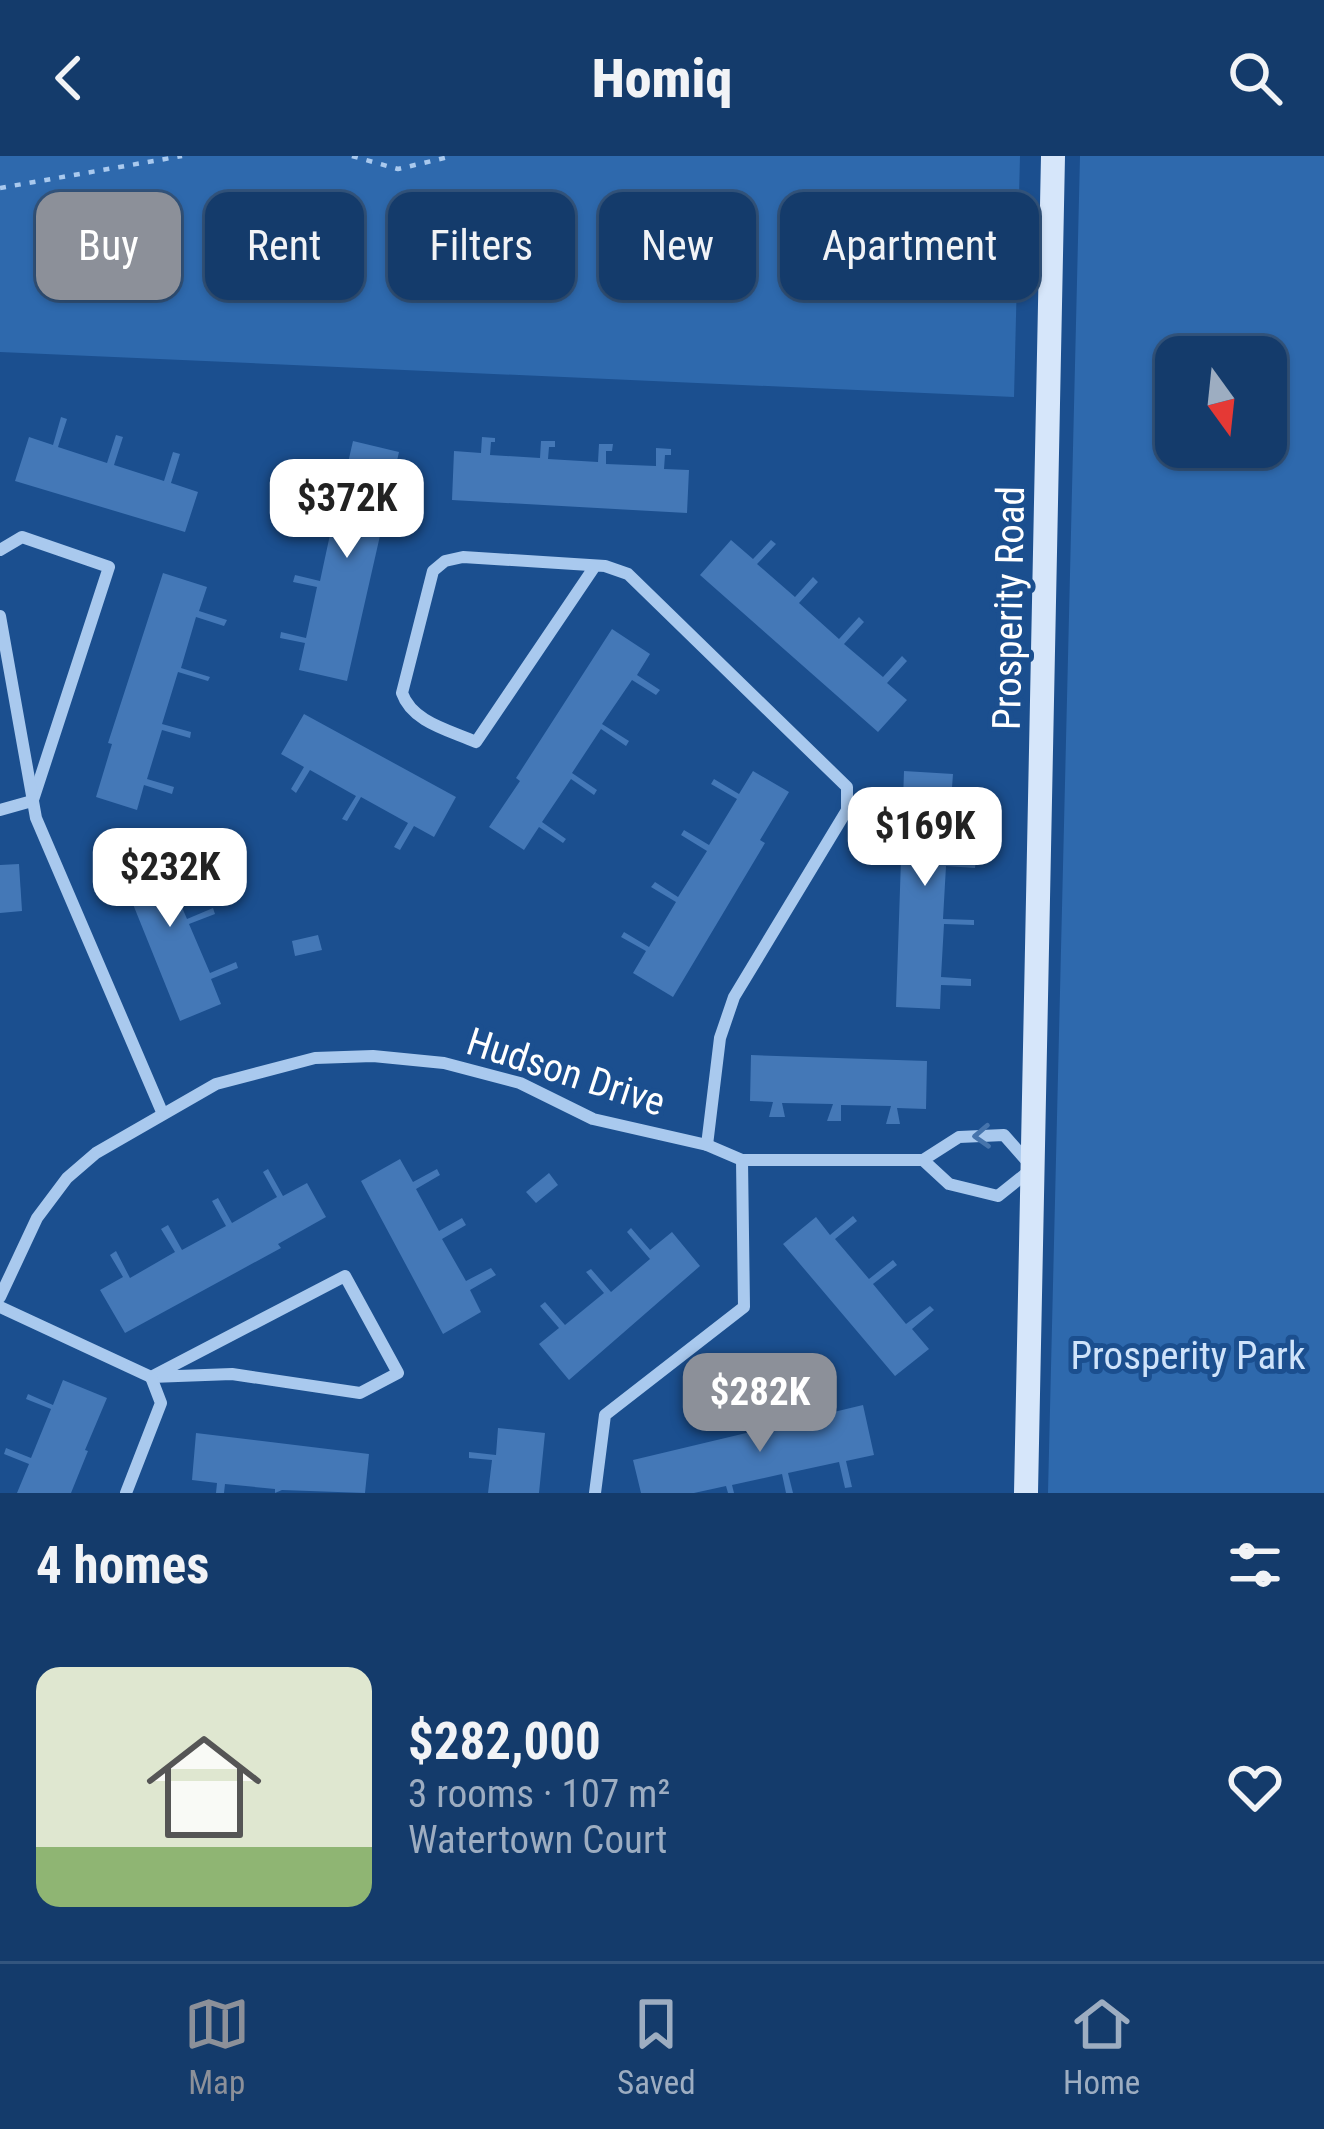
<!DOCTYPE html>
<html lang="en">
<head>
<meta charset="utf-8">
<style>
  :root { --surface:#143b6b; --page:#1d4271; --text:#f1f3f6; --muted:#9dadc1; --line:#33557e; --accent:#8c9099 }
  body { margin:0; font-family:"Roboto Condensed",sans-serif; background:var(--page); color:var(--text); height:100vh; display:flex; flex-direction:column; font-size:45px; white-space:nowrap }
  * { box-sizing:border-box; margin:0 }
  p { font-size:39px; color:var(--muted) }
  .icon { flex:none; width:66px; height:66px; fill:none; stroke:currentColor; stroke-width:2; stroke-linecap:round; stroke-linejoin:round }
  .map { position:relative; height:1337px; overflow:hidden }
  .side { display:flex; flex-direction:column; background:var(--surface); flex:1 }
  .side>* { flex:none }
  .guide { position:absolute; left:36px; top:36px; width:1254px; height:108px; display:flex; gap:24px }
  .needle { width:78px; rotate:165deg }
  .controls { position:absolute; left:1155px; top:180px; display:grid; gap:24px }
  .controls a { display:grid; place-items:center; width:132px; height:132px; border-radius:24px; background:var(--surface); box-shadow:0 3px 9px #0004,0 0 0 3px var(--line); font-size:60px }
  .price { position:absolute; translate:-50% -102px; padding:0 27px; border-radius:24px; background:#fff; color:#222; font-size:39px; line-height:78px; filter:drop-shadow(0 3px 6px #0008) }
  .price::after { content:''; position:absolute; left:50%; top:72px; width:36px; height:27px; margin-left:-18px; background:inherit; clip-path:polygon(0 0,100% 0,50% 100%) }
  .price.selected { background:var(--accent); color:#fff }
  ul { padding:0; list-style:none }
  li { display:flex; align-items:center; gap:36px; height:300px; padding:0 36px }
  li span { display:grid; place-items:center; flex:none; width:336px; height:240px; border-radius:24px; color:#555 }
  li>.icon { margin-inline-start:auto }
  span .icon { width:144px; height:144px; fill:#fffc; stroke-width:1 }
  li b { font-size:51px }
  h2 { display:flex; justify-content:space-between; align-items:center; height:144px; padding:0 36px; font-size:51px }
  .pill { padding:0 42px; border-radius:24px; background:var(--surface); box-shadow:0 3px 9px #0004,0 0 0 3px var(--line); font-size:42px; line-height:108px }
  .pill.selected { background:var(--accent); color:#fff }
  header { display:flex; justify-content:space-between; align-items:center; height:156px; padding:0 36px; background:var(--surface); font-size:54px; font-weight:800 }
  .tab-bar { display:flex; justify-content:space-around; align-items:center; height:168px; border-top:3px solid var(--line); background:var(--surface); font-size:33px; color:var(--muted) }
  .tab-bar a { display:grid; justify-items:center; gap:6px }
  .tab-bar .selected { color:var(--accent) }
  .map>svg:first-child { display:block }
  .green { fill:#2e69ad; fill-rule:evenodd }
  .building { fill:#4478b7 }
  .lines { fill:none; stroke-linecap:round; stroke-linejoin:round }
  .path { stroke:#a9c9ee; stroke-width:4.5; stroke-dasharray:6 9; stroke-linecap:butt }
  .street { stroke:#a9c9ee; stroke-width:12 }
  .secondary { stroke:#d6e6fa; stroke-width:24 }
  .oneway { stroke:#4674ac }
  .labels { text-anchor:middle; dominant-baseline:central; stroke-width:10; stroke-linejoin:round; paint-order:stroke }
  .street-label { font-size:39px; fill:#fff; stroke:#1b4f8f }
  .park-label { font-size:39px; fill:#cfe3fa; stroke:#1b4f8f }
</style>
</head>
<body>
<header><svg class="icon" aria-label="back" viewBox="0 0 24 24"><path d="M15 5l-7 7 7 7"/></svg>Homiq<svg class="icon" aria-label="search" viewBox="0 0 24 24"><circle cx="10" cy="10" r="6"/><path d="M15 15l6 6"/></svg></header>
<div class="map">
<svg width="1324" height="1337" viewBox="0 0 1324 1337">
  <rect width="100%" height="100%" fill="#1b4f8f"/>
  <g class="green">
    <path d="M0,0H1020L1014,241L0,196Z"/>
    <path d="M1080,0H1324V1337H1048ZM1266,201V291H1176V201Z"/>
  </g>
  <g class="building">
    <path d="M61,261L67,263L58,291L107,307L116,279L123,281L114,309L164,325L173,296L180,298L171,327L198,336L185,376L15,325L29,281L53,289Z"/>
    <path d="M482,281L495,282V286H491L490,299L540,302L541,285H555V291H549L548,303L598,306L599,288H613L612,295H606V308L656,310V292L671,293V299H665L664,313L689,314L687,357L452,344L454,295L481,297Z"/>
    <path d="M353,285L399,296L347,525L299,514L305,487L280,482L281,476L306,482L317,431L293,426L295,419L320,425L331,374L307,368L308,362L333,367L344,317L321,312L322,305L347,311Z"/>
    <path d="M731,384L753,403L771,384L776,388L757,408L795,441L813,421L818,426L799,447L839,483L859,461L864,466L844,488L883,521L902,500L907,505L887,527L907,544L878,576L700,419Z"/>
    <path d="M163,417L207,431L199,455L227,464L224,470L196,461L181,512L210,521L208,525L178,516L162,568L191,576L190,582L162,574L147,623L174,631L172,638L144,629L137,654L96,641L112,588L108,587Z"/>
    <path d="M612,473L650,498L637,519L660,534L656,539L632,524L602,568L629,585L626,590L601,573L572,617L597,634L594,639L571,623L542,666L566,683L563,687L539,671L524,694L489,671L520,625L516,622Z"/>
    <path d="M304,558L456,641L434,681L414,670L400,694L394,691L408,667L361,641L347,665L342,663L356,640L310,614L296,637L291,633L304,611L281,598Z"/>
    <path d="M753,615L789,636L760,684L765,687L673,841L633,817L646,795L621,781L624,776L649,791L676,746L651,731L655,726L678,741L707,695L681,679L684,674L709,689L737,643L711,628L714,623L739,638Z"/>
    <path d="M904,615L953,618L951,645L978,647V654L949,652L946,704L976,705L975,712L946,710L943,763L974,764V769L944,768L941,821L971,823V830L941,829L940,853L896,851Z"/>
    <path d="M156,684L166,708L191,697L194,703L166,714L187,763L213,752L215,758L189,768L210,817L236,806L238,812L211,823L221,848L180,865L114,701Z"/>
    <path d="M19,708L22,755L0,757V709Z"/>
    <path d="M318,779L322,794L295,800L292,785Z"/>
    <path d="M751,899L927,905L926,953L897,952L900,968H886L891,950L841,949V965H827L833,948L782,947L785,961H769L773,946L750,945Z"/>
    <path d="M400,1003L413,1026L437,1013L440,1019L416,1033L439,1075L462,1062L466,1069L442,1083L466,1125L491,1112L496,1119L470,1134L481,1156L443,1178L361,1025Z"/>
    <path d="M268,1013L283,1040L307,1027L326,1061L278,1088L281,1092L125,1177L100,1134L123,1121L110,1099L116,1095L130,1122L175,1096L161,1073L168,1069L182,1094L226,1070L212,1045L218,1042L232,1067L277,1041L263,1016Z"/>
    <path d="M549,1017L558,1029L536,1047L526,1036Z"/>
    <path d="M853,1060L857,1065L835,1083L869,1123L893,1104L897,1109L873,1128L906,1168L930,1150L934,1154L912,1173L929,1193L895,1220L783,1088L816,1061L830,1079Z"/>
    <path d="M631,1072L650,1094L672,1076L700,1110L569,1224L539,1188L559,1172L540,1150L545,1146L565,1169L604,1137L586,1116L591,1113L611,1136L650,1103L627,1076Z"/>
    <path d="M63,1224L107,1242L85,1294L88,1295L71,1337H17L29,1308L4,1298L6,1292L31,1302L51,1253L26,1243L28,1238L53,1249Z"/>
    <path d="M863,1249L874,1299L846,1305L852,1331L845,1332L839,1306L788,1317L793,1337H786L782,1318L732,1329L734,1337H728L726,1330L694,1337H641L633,1304Z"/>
    <path d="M498,1272L545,1277L539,1337H488L492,1304L469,1302V1296L496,1299Z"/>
    <path d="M196,1277L369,1298L365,1337L282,1334L275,1337V1333L225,1328L224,1337H216L217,1327L192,1324Z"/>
  </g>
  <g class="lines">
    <g class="path">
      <path d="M352,0L398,13L453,0"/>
      <path d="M0,32L182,0"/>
    </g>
    <g class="street">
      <path d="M0,394L22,381L109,411L33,644"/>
      <path d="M595,410L476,586C449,574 412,566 402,537L433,415L445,405L463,401L605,410L628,418L847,631V654L734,841L720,882L707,989"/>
      <path d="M0,460L36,662L162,956"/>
      <path d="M0,654L32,645"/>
      <path d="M0,1141L37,1062L67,1022L96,997L216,928L315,902L373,900L444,907L520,927L593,963L707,989L742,1004H923L959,981L1004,979L1033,1012L998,1040L949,1028L923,1004"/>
      <path d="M0,1151L151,1221L232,1218L360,1237L398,1217L345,1120L151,1221"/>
      <path d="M126,1337L161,1247L151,1221"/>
      <path d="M595,1337L605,1259L744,1151L742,1004"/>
    </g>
    <path class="secondary" d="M1026,1337L1053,0"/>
  </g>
  <defs><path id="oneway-chevron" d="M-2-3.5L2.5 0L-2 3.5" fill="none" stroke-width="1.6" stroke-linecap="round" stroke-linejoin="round" transform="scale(3)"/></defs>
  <use class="oneway" href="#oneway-chevron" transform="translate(982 980) rotate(177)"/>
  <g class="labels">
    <g class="street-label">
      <text transform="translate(1009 452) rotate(-89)">Prosperity Road</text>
      <text transform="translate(566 916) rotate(18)">Hudson Drive</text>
    </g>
    <g class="park-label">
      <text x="1188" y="1200">Prosperity Park</text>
    </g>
  </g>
</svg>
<div class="controls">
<a><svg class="needle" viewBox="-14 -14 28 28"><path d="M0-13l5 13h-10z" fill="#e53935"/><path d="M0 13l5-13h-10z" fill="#9dadc1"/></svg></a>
</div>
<b class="price" style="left:347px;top:405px">$372K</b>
<b class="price" style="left:925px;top:733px">$169K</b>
<b class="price" style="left:170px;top:774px">$232K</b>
<b class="price selected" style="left:760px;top:1299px">$282K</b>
<div class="guide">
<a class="pill selected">Buy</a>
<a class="pill">Rent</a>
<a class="pill">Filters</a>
<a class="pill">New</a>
<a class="pill">Apartment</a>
</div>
</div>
<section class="side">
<h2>4 homes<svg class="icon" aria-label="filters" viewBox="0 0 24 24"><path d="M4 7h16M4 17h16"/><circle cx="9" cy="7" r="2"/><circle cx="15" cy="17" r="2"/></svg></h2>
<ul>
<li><span style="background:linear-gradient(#dfe7d0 75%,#8fb573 0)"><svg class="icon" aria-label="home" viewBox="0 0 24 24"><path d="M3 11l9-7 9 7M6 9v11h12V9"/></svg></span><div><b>$282,000</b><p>3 rooms · 107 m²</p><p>Watertown Court</p></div><svg class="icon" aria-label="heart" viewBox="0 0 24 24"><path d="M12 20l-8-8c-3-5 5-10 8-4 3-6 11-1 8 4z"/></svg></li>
</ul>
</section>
<nav class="tab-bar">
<a class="selected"><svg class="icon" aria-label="map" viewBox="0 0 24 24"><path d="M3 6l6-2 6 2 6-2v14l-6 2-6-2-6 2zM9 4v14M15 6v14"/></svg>Map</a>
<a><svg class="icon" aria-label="saved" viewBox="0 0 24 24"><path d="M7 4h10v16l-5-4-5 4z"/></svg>Saved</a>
<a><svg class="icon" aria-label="home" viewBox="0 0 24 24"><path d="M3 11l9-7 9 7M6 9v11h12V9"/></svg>Home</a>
</nav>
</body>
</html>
